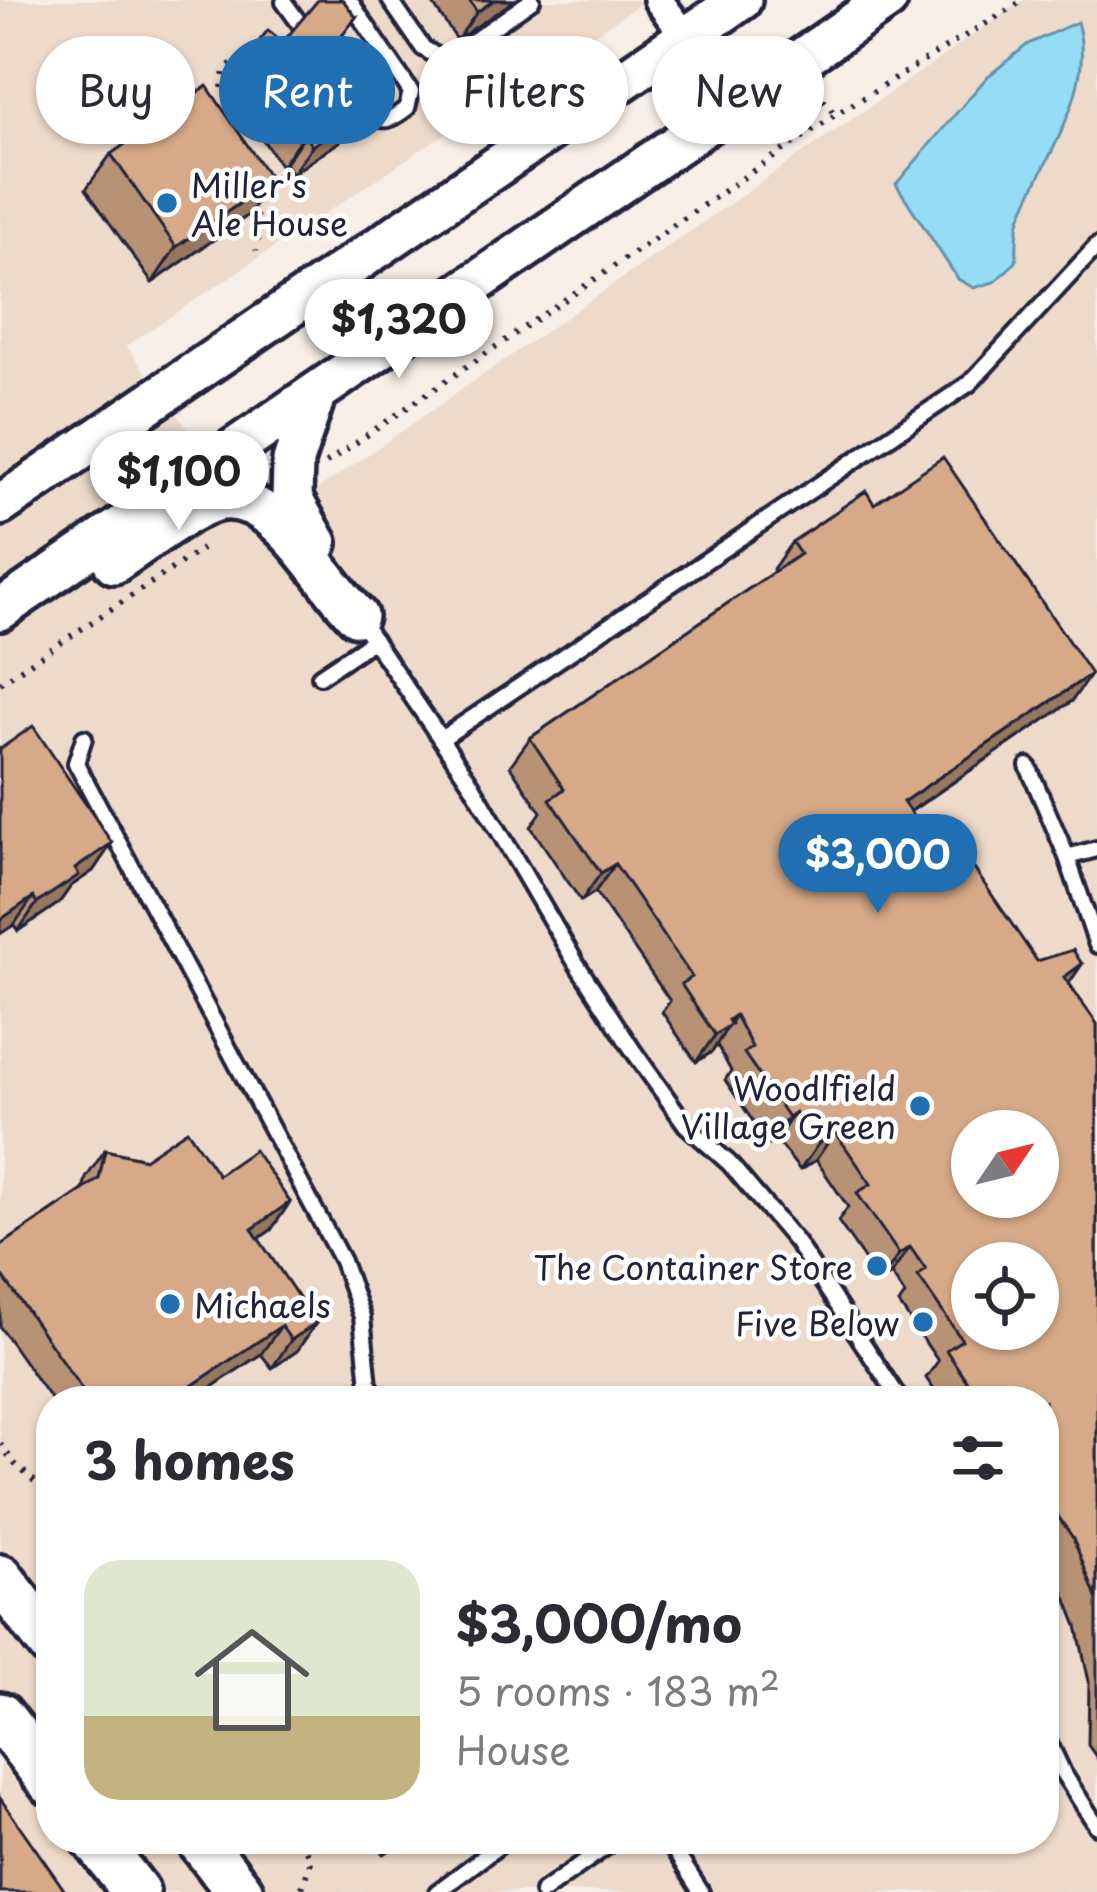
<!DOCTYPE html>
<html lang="en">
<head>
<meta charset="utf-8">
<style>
  :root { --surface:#fff; --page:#f2f2f3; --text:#2b2b33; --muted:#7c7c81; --line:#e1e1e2; --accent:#1f6fb2 }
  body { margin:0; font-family:"Playpen Sans",sans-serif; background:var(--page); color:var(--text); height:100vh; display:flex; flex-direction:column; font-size:45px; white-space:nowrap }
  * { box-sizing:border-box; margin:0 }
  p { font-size:39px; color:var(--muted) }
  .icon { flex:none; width:66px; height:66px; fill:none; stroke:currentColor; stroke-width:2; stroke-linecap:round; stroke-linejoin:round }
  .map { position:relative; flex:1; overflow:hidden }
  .sheet { position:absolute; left:36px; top:1386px; width:1023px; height:468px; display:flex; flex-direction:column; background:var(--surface); border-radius:48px; box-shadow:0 3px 9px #0004 }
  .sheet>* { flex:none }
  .banner { position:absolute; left:36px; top:36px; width:1026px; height:108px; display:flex; gap:24px }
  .needle { width:78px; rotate:55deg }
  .fabs { position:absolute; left:951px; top:1110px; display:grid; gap:24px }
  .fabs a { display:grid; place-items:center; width:108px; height:108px; border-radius:50%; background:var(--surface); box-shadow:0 3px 9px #0004; font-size:60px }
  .price { position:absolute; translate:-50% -102px; padding:0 27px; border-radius:42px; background:#fff; color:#222; font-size:39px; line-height:78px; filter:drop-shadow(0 3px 6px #0008) }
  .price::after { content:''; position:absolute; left:50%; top:72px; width:36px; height:27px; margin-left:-18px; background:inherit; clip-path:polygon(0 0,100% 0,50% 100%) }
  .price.selected { background:var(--accent); color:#fff }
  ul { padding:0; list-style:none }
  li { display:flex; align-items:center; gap:36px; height:300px; padding:0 48px }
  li+li { border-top:3px solid var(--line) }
  li span { display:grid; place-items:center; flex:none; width:336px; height:240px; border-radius:36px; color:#555 }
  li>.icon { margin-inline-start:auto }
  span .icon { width:144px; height:144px; fill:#fffc; stroke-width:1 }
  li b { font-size:51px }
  h2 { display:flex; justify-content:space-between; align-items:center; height:144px; padding:0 48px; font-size:51px }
  .tag { padding:0 42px; border-radius:54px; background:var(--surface); box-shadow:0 3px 9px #0004; font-size:42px; line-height:108px }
  .tag.selected { background:var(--accent); color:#fff }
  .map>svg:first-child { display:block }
  .built { fill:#eddaca; fill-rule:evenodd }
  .water { fill:#94ddf5; stroke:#6692ab; stroke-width:3 }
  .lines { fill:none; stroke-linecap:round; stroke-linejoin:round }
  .service-casing { stroke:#22223b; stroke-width:22 }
  .minor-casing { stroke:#22223b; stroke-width:36 }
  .secondary-casing { stroke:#22223b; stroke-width:48 }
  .primary-casing { stroke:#22223b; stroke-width:54 }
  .path { stroke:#22223b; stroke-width:6; stroke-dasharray:3 9; stroke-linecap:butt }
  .service { stroke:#fff; stroke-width:14 }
  .minor { stroke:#fff; stroke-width:27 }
  .secondary { stroke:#fff; stroke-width:39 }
  .primary { stroke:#fff; stroke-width:45 }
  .wall { fill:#b89275; stroke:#22223b; stroke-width:3 }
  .shaded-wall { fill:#96775f; stroke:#22223b; stroke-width:3 }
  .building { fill:#d6aa88; stroke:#22223b; stroke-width:3; fill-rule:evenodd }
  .poi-dot { fill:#1f6fb2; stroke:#fff; stroke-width:4.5 }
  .labels { text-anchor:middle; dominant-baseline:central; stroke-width:9; stroke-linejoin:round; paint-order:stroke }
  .poi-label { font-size:33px; fill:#22223b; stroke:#fff; text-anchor:end }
</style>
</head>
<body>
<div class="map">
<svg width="1097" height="1892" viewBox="0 0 1097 1892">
  <rect width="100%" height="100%" fill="#f7eee7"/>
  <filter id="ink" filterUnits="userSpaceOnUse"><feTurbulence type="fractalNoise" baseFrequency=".00833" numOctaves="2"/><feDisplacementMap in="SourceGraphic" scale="24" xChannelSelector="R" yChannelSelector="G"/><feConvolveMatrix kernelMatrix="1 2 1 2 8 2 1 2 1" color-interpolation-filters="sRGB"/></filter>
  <g filter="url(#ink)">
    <path class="built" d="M0,0H646L126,346L262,528L1024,0H1097V1892H0ZM972,1131H1038V1197H972ZM972,1263H1038V1329H972ZM51,1401H1044V1839H51Z"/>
    <path class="water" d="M1077,22C1097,89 1045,156 1021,216C1015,229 1018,248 1016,262L994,282L974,288L958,279L896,184L987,77L1028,44Z"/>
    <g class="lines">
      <g class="service-casing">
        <g id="service">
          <path d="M390,0L423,48L445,61L532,0"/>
          <path d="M284,2L308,35"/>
          <path d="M328,63C340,81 361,123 388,119C396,117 401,112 407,108L411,92L349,0"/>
          <path d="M360,620L472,785L576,963L634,1052L686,1125L729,1163L796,1242L901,1401"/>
          <path d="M320,676L374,640"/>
          <path d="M84,738L76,763L342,1261L362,1317L369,1385L380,1401"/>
          <path d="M441,739L970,383L1097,246"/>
          <path d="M1028,766L1067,857L1097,945"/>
          <path d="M1067,857L1097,849"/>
          <path d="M1044,1732L1063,1773L1097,1826"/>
          <path d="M667,1839L701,1892"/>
          <path d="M437,1892L508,1839"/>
          <path d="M542,1892L617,1839"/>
        </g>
      </g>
      <g class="minor-casing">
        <path id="minor" d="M658,0L737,104"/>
      </g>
      <g class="secondary-casing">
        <g id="secondary">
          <path d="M316,393L293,461L292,499L317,543"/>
          <path d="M0,505L741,0"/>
          <path d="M114,563C142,545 180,514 210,503C271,480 320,580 357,616"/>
          <path d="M0,610L887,0"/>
        </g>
      </g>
      <g class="primary-casing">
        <g id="primary">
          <path d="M0,1578L51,1644"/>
          <path d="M0,1716L51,1782"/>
          <path d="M95,1839L136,1892"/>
          <path d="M199,1839L240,1892"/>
        </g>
      </g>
      <g class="path">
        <path d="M466,72L481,94"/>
        <path d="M222,88L225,69L255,50"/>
        <path d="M816,90L835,115"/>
        <path d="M249,206L261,224L256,251"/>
        <path d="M326,463L835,115L1024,0"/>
        <path d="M0,683L202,549"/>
        <path d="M0,1444L15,1464L51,1496"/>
        <path d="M303,1839L310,1864L302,1888L304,1892"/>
      </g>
      <use href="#service" class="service"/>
      <use href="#minor" class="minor"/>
      <use href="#secondary" class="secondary"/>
      <use href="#primary" class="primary"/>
    </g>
    <g class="wall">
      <path d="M430,0H515L457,40Z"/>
      <path d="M356,17L327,56L334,77L364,110L345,138L292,174L285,163L281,166L226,87L245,59L283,42Z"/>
      <path d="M111,154L247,216L152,283L86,189Z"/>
      <path d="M874,504L1072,701L910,812L947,866L1037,961L1082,964L1069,983L1097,1024V1758L1088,1745L1089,1682L1077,1626L1053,1565L1044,1552V1401H942L926,1378L938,1361L899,1304L905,1295L891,1274L880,1282L838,1221L848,1207L816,1160L800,1170L776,1140L769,1145L725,1080L731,1071L717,1045L712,1052L696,1062L662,1012L670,1001L595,892L581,901L531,827L541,812L510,766L530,738L774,572L773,569L792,542Z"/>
      <path d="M0,749L112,843L93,871L71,886L59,903L18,931L14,925Z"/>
      <path d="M105,1150L218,1175L290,1202L271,1230L258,1239L316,1323L297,1351L272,1368L261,1354L191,1401H52L0,1327V1246L83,1190L86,1178Z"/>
      <path d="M374,1839H406L384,1854Z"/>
    </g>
    <g class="shaded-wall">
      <path d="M494,0H515L457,40L477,12Z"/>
      <path d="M361,99L343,125L364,110L345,138L292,174L312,146Z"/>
      <path d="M305,135L285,163L281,166L301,138Z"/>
      <path d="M272,181L247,216L152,283L176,247Z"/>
      <path d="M1091,674L1072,701L884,829L903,802Z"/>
      <path d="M112,843L93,871L71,886L59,903L18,931L37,903L75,869Z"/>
      <path d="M615,864L595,892L581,901L601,873Z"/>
      <path d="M33,897L14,925L0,934V920Z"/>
      <path d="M1082,964L1063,992L1064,977Z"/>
      <path d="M735,1015L712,1052L696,1062L715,1035L728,1020Z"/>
      <path d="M795,1112L776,1140L769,1145L788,1117Z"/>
      <path d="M835,1132L816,1160L800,1170L819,1143Z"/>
      <path d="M290,1202L271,1230L232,1257L252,1229Z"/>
      <path d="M910,1247L891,1274L880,1282L899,1254Z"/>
      <path d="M316,1323L297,1351L272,1368L291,1340Z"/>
      <path d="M281,1326L261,1354L191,1401H169Z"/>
      <path d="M394,1839H406L384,1854Z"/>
    </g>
    <g class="building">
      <path d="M318,0H343L356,17L326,55L341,68L334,77L361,99L357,101L364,110L312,146L305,135L301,138L245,59L268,30L283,42Z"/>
      <path d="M469,0H494L477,12Z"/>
      <path d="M207,86L272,181L176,247L111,154Z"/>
      <path d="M943,457L1091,674L903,802L947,866L964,854L1037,961L1073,950L1082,964L1064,977L1097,1024V1600L1073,1538L1044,1496V1484L1054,1477L1044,1461V1401H980L946,1350L962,1340L918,1276L926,1270L910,1247L899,1254L857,1193L871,1184L835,1132L819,1143L795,1112L788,1117L744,1053L752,1047L735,1015L728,1020L731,1024L715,1035L681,984L692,977L615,864L601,873L550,799L564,789L530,738L800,554L792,542L866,491L874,504ZM972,1131H1038V1197H972ZM972,1263H1038V1329H972Z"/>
      <path d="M33,726L112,843L75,869L79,875L37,903L33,897L0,920V749Z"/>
      <path d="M187,1130L218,1175L254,1150L290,1202L252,1229L316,1323L291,1340L281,1326L169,1401H90L0,1272V1246L99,1179L105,1150L144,1159Z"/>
      <path d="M0,1798L65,1891L63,1892H0Z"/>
    </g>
  </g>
  <g class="poi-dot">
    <circle cx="167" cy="203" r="12"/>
    <circle cx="920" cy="1106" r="12"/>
    <circle cx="877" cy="1266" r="12"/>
    <circle cx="170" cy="1304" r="12"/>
    <circle cx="923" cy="1322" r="12"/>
  </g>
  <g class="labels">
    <g class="poi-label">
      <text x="191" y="184" text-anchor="start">Miller's<tspan x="191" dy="38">Ale House</tspan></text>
      <text x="896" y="1087">Woodlfield<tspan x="896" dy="38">Village Green</tspan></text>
      <text x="853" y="1266">The Container Store</text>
      <text x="194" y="1304" text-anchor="start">Michaels</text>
      <text x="899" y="1322">Five Below</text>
    </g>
  </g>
</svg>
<div class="fabs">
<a><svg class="needle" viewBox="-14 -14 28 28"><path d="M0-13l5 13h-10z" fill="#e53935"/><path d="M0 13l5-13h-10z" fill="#7c7c81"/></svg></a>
<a><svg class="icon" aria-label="locate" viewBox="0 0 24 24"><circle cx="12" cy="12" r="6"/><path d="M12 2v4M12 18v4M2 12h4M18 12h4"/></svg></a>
</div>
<b class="price" style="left:399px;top:381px">$1,320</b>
<b class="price" style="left:179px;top:533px">$1,100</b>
<b class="price selected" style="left:878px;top:916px">$3,000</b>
<div class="banner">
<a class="tag">Buy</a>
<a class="tag selected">Rent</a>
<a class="tag">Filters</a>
<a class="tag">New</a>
</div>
<section class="sheet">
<h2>3 homes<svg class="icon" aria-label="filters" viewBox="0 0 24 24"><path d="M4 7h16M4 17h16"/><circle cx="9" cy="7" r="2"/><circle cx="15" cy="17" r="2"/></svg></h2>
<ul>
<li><span style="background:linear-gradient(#dfe7d0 65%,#c2b280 0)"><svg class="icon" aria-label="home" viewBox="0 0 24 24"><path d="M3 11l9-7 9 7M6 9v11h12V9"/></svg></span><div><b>$3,000/mo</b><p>5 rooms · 183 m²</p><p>House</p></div></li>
</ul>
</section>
</div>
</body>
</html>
